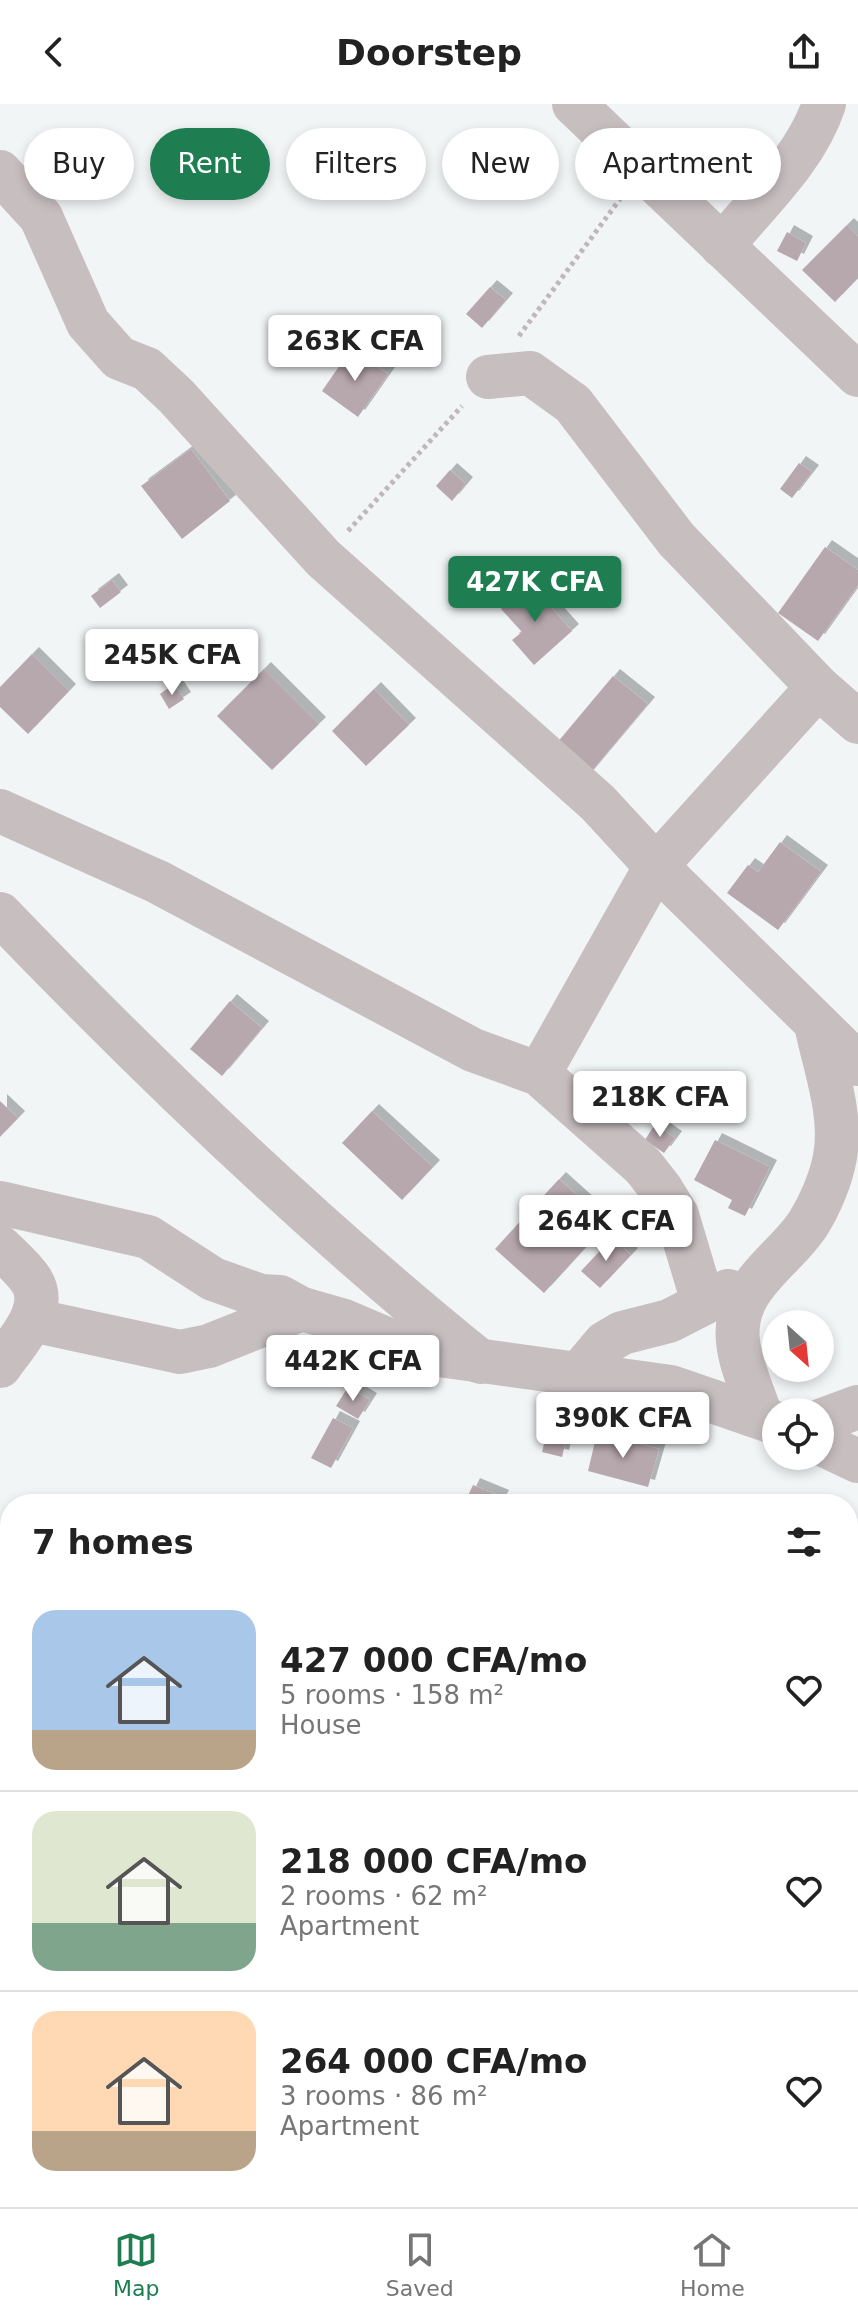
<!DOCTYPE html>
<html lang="en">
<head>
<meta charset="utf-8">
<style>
  :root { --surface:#fff; --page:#f6f6f6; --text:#222; --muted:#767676; --line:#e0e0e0; --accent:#1e7e52 }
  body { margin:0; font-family:"DejaVu Sans",sans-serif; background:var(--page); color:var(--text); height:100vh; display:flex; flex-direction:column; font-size:30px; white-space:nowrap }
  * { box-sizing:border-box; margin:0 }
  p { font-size:26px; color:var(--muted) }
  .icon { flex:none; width:44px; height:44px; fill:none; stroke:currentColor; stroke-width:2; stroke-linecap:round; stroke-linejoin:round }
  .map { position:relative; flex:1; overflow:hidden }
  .side { position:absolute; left:0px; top:1390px; width:858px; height:714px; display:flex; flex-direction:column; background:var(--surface); border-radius:32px 32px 0 0; box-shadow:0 4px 12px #0003 }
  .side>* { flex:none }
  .banner { position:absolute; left:24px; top:24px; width:810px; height:72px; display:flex; gap:16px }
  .needle { width:52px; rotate:153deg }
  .fabs { position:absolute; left:762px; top:1206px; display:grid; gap:16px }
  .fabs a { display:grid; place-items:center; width:72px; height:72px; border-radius:50%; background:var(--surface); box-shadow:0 4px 12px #0003; font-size:40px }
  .price { position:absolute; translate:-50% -68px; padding:0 18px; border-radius:8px; background:#fff; color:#222; font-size:26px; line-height:52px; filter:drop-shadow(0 2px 4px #0008) }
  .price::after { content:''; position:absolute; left:50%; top:48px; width:24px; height:18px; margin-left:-12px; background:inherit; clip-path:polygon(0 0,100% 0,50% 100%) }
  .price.selected { background:var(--accent); color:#fff }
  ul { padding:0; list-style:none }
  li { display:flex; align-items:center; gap:24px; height:200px; padding:0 32px }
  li+li { border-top:2px solid var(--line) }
  li span { display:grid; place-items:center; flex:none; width:224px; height:160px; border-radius:24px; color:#555 }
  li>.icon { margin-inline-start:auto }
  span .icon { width:96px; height:96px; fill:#fffc; stroke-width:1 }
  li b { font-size:34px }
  h2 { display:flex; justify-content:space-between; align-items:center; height:96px; padding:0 32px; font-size:34px }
  .chip { padding:0 28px; border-radius:36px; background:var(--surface); box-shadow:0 4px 12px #0003; font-size:28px; line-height:72px }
  .chip.selected { background:var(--accent); color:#fff }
  header { display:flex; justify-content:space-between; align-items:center; height:104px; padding:0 32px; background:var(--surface); font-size:36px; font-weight:700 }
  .dock { display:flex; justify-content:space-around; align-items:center; height:112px; border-top:2px solid var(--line); background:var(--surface); font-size:22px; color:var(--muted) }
  .dock a { display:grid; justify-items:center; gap:4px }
  .dock .selected { color:var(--accent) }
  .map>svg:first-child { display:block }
  .building { fill:#b7a8ad; filter:url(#shadow) }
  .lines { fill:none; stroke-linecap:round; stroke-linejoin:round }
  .path { stroke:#beb8ba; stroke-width:5; stroke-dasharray:4 4; stroke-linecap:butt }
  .minor { stroke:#c7bec0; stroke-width:44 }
</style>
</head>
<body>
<header><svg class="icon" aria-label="back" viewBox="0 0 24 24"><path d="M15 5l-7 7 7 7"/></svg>Doorstep<svg class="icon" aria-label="share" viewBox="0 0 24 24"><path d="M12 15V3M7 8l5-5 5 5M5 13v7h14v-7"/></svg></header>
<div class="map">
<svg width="858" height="2103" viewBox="0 0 858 2103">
  <defs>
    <filter id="shadow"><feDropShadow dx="7" dy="-7" stdDeviation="0" flood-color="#0004"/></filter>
  </defs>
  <rect width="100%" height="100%" fill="#f2f5f6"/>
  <g class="building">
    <path d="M847,121L858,132V174L835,198L802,166Z"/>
    <path d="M787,128L806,139L797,157L777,147Z"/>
    <path d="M490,183L506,196L482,224L466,210Z"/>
    <path d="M351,245L388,270L358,313L322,287Z"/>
    <path d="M191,345L230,397L182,435L141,382Z"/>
    <path d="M799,359L812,368L792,394L780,385Z"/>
    <path d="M450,366L466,380L452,397L436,382Z"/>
    <path d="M825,443L858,466V481L818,537L778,509Z"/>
    <path d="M112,476L121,488L100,504L91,492Z"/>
    <path d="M530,480L572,527L534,561L512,536L522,528L501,505Z"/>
    <path d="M32,550L69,587L28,630L0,603V583Z"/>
    <path d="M264,565L319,620L272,666L217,612Z"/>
    <path d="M613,572L648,600L585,675L551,646Z"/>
    <path d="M174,580L184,595L169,605L160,590Z"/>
    <path d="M374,585L409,621L366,662L332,627Z"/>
    <path d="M780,738L821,768L778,826L727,789L748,761L758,768Z"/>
    <path d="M230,897L262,924L222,972L190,945Z"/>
    <path d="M0,997L18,1014L0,1033Z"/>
    <path d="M372,1007L433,1063L402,1096L342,1039Z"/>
    <path d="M655,1020L675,1034L664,1049L645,1036Z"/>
    <path d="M715,1036L770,1063L745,1112L728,1104L732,1096L694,1076Z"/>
    <path d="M559,1075L608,1119L544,1189L495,1145Z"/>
    <path d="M612,1134L631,1151L600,1184L581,1167Z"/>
    <path d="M348,1283L370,1296L358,1315L336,1302Z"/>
    <path d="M333,1314L353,1324L331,1364L311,1354Z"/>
    <path d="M548,1323L568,1328L562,1353L542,1348Z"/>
    <path d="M597,1329L659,1345L648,1383L588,1367Z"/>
    <path d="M473,1381L502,1393L498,1400H464Z"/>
    <path d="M858,1732V1829L848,1838V1741Z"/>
  </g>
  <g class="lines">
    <g class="path">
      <path d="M519,232L620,95"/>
      <path d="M348,427L462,302"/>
    </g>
    <g class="minor">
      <path d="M574,0L858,271"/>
      <path d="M0,68L41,113L88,219L119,254L147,265L176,292L323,454L598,699L656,762L858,960"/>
      <path d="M722,142C758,98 806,55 824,0"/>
      <path d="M488,273L530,269L573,300L676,435L818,583L858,618"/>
      <path d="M0,707L158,778L473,946L539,970L643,1062L661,1085L677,1111L703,1198"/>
      <path d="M0,810C152,968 311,1121 481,1258"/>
      <path d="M539,970L656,762L818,583"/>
      <path d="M0,1099L148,1133L213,1175L261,1192L280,1193L302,1205L344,1217L417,1248L671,1283L776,1319"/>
      <path d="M0,1143C10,1153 23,1164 31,1176C50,1205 15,1240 0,1262"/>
      <path d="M32,1216L180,1248L209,1242L302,1205"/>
      <path d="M579,1270L605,1239L622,1229L669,1217L728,1187"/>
      <path d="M761,1313C754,1289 740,1262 738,1237C732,1183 782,1159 808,1120C820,1101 831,1075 835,1053C843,1010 824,961 816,920"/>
      <path d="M820,1317L858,1303"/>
      <path d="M820,1339L858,1357"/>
      <path d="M848,1543L858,1533"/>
      <path d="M848,1854L858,1844"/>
      <path d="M848,1958L858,1959"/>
      <path d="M743,2094L744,2103"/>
      <path d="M808,2094L817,2103"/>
    </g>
  </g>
</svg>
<div class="fabs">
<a><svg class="needle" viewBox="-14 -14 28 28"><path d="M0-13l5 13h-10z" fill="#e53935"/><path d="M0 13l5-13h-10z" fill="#767676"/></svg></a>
<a><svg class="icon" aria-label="locate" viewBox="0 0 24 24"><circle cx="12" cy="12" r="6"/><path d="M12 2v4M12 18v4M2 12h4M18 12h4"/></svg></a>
</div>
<b class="price" style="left:355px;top:279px">263K CFA</b>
<b class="price selected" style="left:535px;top:520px">427K CFA</b>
<b class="price" style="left:172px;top:593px">245K CFA</b>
<b class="price" style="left:660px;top:1035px">218K CFA</b>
<b class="price" style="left:606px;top:1159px">264K CFA</b>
<b class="price" style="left:353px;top:1299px">442K CFA</b>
<b class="price" style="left:623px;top:1356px">390K CFA</b>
<div class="banner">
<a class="chip">Buy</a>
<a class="chip selected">Rent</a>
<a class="chip">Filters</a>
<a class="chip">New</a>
<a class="chip">Apartment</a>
</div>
<section class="side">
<h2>7 homes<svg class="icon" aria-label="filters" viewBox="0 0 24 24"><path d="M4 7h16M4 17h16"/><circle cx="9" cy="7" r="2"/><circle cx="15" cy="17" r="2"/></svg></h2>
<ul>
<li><span style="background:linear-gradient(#a9c7e8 75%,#b9a48a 0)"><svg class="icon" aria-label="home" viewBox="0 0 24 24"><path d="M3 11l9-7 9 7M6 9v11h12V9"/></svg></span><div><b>427 000 CFA/mo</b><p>5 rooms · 158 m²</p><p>House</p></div><svg class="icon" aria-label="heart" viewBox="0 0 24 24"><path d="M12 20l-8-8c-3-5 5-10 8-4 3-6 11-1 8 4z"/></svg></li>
<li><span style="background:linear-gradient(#dfe7d0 70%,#7fa58c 0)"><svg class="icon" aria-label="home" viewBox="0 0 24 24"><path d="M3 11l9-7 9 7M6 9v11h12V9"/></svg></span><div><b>218 000 CFA/mo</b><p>2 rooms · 62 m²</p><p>Apartment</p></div><svg class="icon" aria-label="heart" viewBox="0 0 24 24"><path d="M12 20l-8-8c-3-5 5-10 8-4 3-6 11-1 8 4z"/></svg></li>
<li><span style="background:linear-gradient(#ffd9b3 75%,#b9a48a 0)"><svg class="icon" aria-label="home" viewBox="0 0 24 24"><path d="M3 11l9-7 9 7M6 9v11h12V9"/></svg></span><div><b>264 000 CFA/mo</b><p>3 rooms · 86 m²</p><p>Apartment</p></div><svg class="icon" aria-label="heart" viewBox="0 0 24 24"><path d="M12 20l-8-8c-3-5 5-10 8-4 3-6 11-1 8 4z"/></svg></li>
</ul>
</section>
</div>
<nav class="dock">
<a class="selected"><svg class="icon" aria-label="map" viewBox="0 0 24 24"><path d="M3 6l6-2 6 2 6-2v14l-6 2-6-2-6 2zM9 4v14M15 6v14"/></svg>Map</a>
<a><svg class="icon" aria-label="saved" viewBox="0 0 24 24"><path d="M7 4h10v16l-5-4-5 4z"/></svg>Saved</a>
<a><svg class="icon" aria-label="home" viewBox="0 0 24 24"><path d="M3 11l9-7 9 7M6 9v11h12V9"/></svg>Home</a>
</nav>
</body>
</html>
